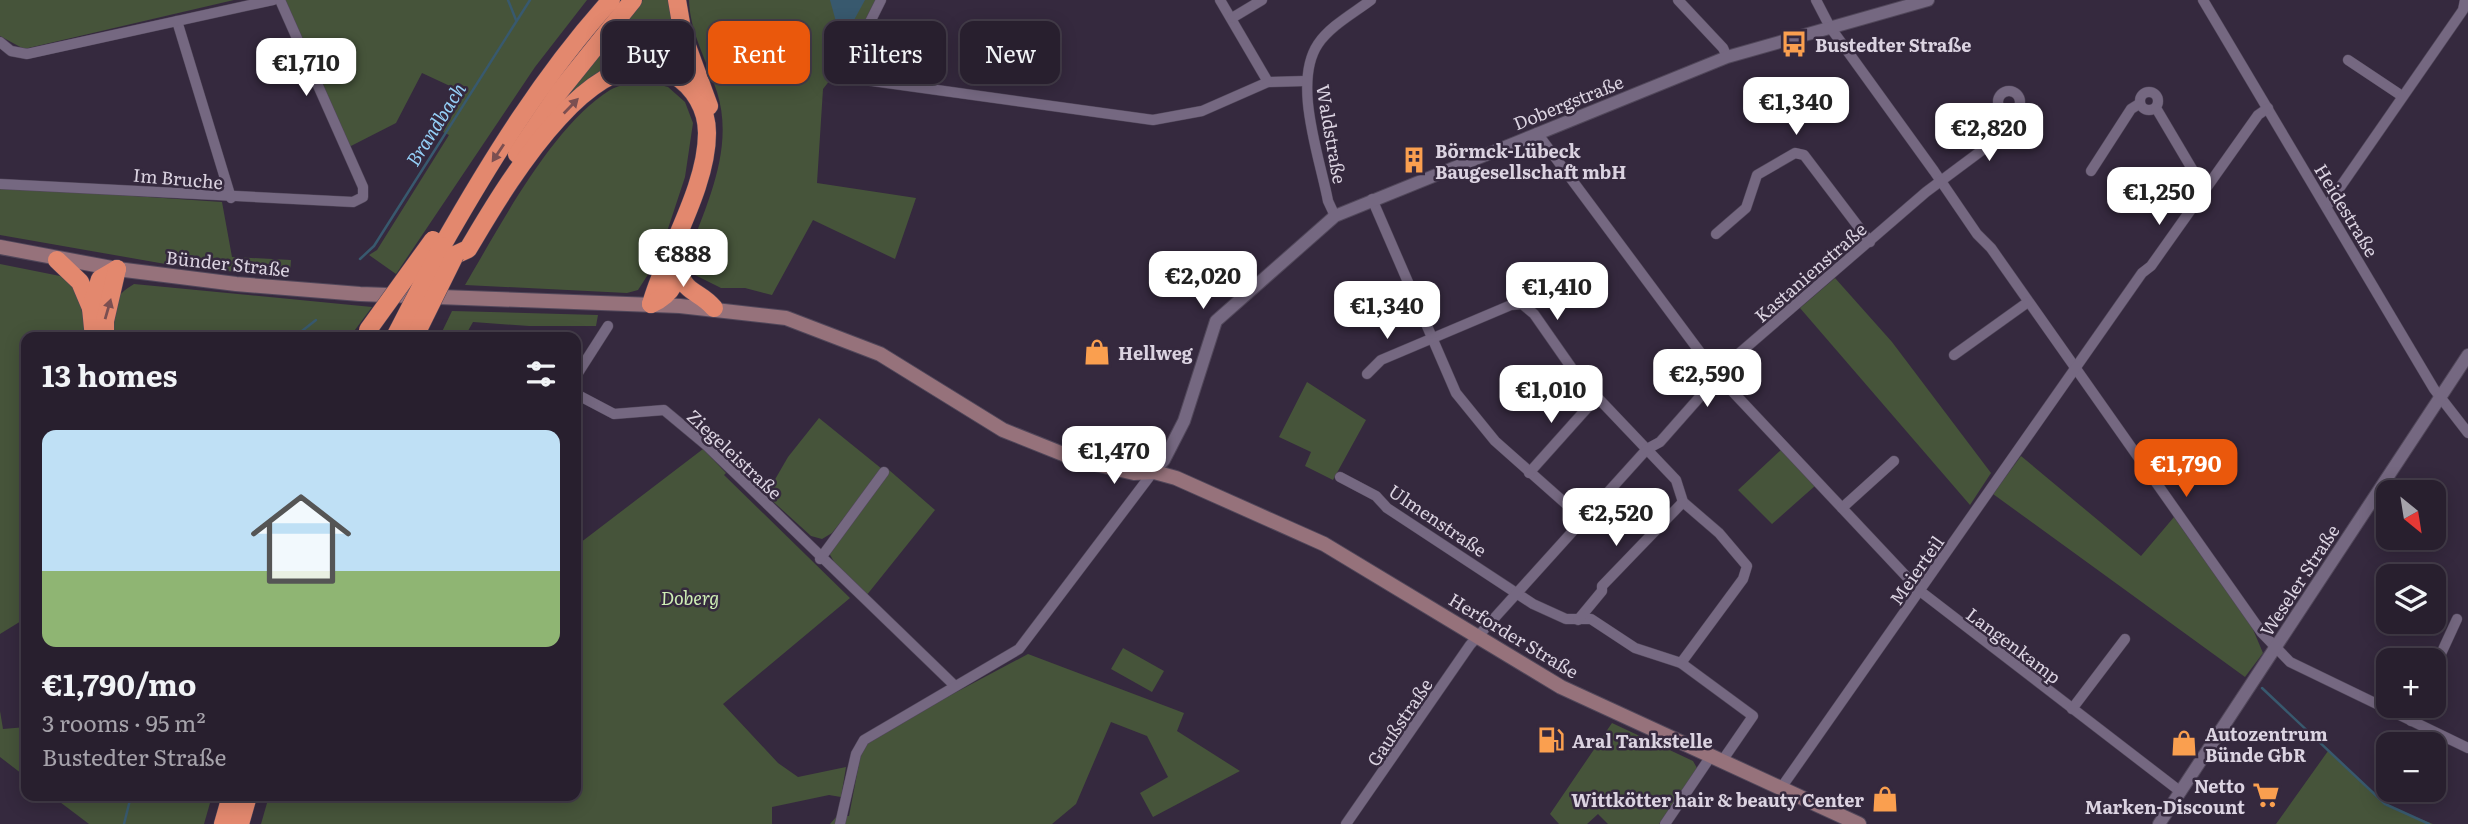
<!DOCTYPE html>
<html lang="en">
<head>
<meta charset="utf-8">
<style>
  :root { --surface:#281f2e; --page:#302736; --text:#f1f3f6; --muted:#a5a2aa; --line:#443d4a; --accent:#ea580c }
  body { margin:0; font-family:Literata,serif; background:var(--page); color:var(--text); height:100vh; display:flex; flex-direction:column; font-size:26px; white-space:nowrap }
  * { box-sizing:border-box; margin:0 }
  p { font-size:23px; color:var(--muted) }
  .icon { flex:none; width:38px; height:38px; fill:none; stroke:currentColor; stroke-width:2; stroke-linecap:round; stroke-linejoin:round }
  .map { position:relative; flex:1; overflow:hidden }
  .sheet { position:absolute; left:21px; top:332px; width:560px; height:469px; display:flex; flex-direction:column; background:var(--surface); border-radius:14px; box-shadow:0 4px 18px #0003,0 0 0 2px var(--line) }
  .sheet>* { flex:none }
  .hud { position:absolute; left:602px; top:21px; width:665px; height:63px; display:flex; gap:14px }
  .needle { width:46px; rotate:150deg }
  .controls { position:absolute; left:2376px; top:480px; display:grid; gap:14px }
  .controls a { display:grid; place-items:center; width:70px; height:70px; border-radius:14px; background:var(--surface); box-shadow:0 4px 18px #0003,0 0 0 2px var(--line); font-size:35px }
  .price { position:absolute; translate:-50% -60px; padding:0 16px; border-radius:14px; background:#fff; color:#222; font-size:23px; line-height:46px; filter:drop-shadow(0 2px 4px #0008) }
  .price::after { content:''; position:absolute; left:50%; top:42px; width:21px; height:16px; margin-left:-10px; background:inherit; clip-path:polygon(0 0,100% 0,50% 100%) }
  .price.current { background:var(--accent); color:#fff }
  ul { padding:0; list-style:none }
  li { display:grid; align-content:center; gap:14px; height:371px; padding:0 21px }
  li+li { border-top:2px solid var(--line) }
  li span { display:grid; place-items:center; height:217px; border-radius:14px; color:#555 }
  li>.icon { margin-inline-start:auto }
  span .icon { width:126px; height:126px; fill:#fffc; stroke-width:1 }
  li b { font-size:30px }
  h2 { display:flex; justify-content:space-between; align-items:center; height:84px; padding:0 21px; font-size:30px }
  .tag { padding:0 24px; border-radius:14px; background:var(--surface); box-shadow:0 4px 18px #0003,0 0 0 2px var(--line); font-size:24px; line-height:63px }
  .tag.current { background:var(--accent); color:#fff }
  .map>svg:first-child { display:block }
  .green { fill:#46543a }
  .water { fill:#38596e }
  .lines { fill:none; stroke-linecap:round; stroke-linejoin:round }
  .stream { stroke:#38596e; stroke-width:2.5 }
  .minor-casing { stroke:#51475a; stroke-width:11 }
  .tertiary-casing { stroke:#51475a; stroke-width:14 }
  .secondary-casing { stroke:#51475a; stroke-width:16 }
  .motorway-casing { stroke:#51475a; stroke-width:19 }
  .minor { stroke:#756881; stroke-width:10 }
  .tertiary { stroke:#756881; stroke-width:12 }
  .secondary { stroke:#96727b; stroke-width:14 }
  .motorway { stroke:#e3886e; stroke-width:18 }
  .motorway-bridge-casing { stroke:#51475a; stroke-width:19; stroke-linecap:butt }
  .motorway-bridge { stroke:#e3886e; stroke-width:18 }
  .oneway { fill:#7b4f51 }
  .labels { text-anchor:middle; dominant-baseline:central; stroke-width:5; stroke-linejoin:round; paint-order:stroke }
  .poi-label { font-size:18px; font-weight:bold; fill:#dbd3e1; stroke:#35293e; text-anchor:start }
  .street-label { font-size:18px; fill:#dbd3e1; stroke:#35293e }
  .park-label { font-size:18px; font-style:italic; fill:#ceeeb5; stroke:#35293e }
  .water-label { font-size:19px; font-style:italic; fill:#94cff7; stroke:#35293e }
</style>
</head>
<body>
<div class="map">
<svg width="2468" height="824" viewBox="0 0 2468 824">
  <rect width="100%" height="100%" fill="#35293e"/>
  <g class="green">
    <path d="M0,0H234L24,49L0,36Z"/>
    <path d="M279,0H587L535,67L396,274L369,255L377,250L449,135L443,132L465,93L422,73L396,123L349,147Z"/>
    <path d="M643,0H673L702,94L645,63L553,115Z"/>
    <path d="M689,0H876L844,62L823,89L817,183L916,198L895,259L813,220L772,295L745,288H721L691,273L694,259L687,258C706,205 735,149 717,92C707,61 690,33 689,0Z"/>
    <path d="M641,80L668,87L685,102L693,123L685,177L658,259L638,290L627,293L465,285C500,226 552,126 610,90C619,85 631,83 641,80Z"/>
    <path d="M0,187L222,202L232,257L291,260L290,275L194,269L0,235Z"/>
    <path d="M0,264L65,277L79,297L87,338H26V618L0,634Z"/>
    <path d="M1835,278L1892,342L1991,473L1970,505L1800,308Z"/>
    <path d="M134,284L372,307L349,338H112C111,310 109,299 134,284Z"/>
    <path d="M452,311L598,315L596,326H529L473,322L464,338H439Z"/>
    <path d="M1307,382L1366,420L1333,480L1305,466L1311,452L1279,437Z"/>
    <path d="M819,418L882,469L832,533L822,539L811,536L766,495L788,457Z"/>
    <path d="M703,449L726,473L724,475L850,598L723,704L778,763L798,777L846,767L841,797L829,795L772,807V824H261L269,796H576V546Z"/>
    <path d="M1782,449L1816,485L1772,524L1738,490Z"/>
    <path d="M2021,456L2141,556L2174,517L2252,627L2263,653L2245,677L1993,494Z"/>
    <path d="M889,470L935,510L866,596L837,567L829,553Z"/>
    <path d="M1123,648L1164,671L1152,692L1111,669Z"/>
    <path d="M1028,654L1184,713L1177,731L1240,771L1153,817L1140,793L1168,777L1147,736L1111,722L1076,804L1052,824H830L837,816H849L861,753L872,737Z"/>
    <path d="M0,711L3,729L26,727V777L0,757Z"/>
    <path d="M1612,723L1693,761L1697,768L1659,824H1608L1598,814L1587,824H1559L1550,814Z"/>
    <path d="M2328,751L2385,805L2433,824H2276Z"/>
    <path d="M52,796H212L204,824H89Z"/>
  </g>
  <path class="water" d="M830,0H865L848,31L838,29Z"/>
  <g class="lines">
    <g class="stream">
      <path d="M508,0L516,20"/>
      <path d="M360,259L374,246L530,0"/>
      <path d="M293,338L316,320"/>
      <path d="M2262,688L2385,804L2429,824"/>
      <path d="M124,824L131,796"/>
    </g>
    <g class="minor-casing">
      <g id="minor">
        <path d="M881,0L851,60L850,68L858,79L1153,120L1202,111L1268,82L1305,81"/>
        <path d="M1220,0L1268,82"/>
        <path d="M1678,0L1723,48L1727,57"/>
        <path d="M1816,0L1830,27L1934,171L1977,234L1991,248L2262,633L2290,662L2468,748"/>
        <path d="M2203,0L2434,389L2468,433"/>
        <path d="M1232,18L1262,0"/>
        <path d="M177,21L231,198"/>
        <path d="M0,42L11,51L27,54L273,0"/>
        <path d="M2348,60L2402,96"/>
        <circle cx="2009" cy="102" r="11"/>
        <circle cx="2149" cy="101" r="9"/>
        <path d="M2156,108L2198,179L2207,185"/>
        <path d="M1537,133L1717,375L1920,591L2181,792"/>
        <path d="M2091,171L2131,109L2139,104"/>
        <path d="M0,184L353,202L363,197V187L280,0"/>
        <path d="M1372,199L1456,393L1495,441L1583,519"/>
        <path d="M2327,206L2463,10L2465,0"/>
        <path d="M1335,216L1328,201C1320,158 1292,83 1318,44C1330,26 1354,13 1371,0"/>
        <path d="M1716,234L1746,208L1757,175L1795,153L1804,155L1870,242"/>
        <path d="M1954,355L2028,302"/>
        <path d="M576,376L608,326"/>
        <path d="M576,394L614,414L664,410L706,445L954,685"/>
        <path d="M1529,473L1597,397"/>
        <path d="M1340,477L1376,496L1387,508L1533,604L1566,619H1591L1635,648L1681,663L1743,579L1747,566L1719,533L1683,502L1676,480L1578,377L1534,314L1522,304L1511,305L1381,360L1367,374"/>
        <path d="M1842,508L1894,461"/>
        <path d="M820,559L884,472"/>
        <path d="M1578,620L1602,591V586L1683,502"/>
        <path d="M1681,663L1753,716L1722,761"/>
        <path d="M2434,669L2457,619"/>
        <path d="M2072,709L2125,639"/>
        <path d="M2411,721L2418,705"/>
        <path d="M1781,788L2142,273L2151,266L2258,115L2268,108"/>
        <path d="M840,824L856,754L864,740L1019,649L1153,472"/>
        <path d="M1346,824L1470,645L1647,449L1660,442L1735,357L1926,192L1981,151L2006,113"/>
        <path d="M1665,824L1711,756"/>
      </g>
    </g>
    <g class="tertiary-casing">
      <g id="tertiary">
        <path d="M1153,472L1164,460L1184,421L1216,321L1335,216L1727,57L1928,0"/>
        <path d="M2159,824L2468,355"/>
      </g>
    </g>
    <g class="secondary-casing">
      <g id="secondary">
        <path d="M0,247L117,269L236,284L360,294L680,306L786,318L880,354L1003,430L1078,460L1134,473L1153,472"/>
        <path d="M1147,470L1176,478L1324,544L1561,687L1859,824"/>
      </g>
    </g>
    <g class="motorway-casing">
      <g id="motorway">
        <path d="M677,0L683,35L709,106"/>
        <path d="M517,154L559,92L633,0"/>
        <path d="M442,246C491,160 544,74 611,0"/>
        <path d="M455,255L468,249C500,196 594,28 674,75C694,87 707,109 707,133C707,188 666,251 651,304"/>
        <path d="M57,260L80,282L91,308"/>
        <path d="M678,271C687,295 700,291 714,308"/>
        <path d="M651,304C683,290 676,268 684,238"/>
        <path d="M94,338L91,308L100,279L117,269"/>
        <path d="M105,338V321L117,269"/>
        <path d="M223,824L231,796"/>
        <path d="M240,824L248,796"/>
      </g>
    </g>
    <use href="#minor" class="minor"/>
    <use href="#tertiary" class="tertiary"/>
    <use href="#secondary" class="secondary"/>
    <use href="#motorway" class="motorway"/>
    <g class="motorway-bridge-casing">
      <g id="motorway-bridge">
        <path d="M368,330L433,240"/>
        <path d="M396,335L442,246"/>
        <path d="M414,338L455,255"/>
      </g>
    </g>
    <use href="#motorway-bridge" class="motorway-bridge"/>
  </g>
  <defs><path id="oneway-solid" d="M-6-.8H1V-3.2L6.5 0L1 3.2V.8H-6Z" transform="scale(1.75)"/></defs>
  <g class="oneway">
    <use href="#oneway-solid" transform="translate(571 106) rotate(-46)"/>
    <use href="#oneway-solid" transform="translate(498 153) rotate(124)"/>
    <use href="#oneway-solid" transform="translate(108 309) rotate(-74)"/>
  </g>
  <defs>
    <g id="bus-bare" transform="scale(2.1)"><path d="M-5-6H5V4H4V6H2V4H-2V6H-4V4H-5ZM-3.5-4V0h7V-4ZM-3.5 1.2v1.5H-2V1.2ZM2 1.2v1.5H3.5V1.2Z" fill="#fa9f4f" stroke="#35293e" stroke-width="2.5" paint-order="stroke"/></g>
    <g id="building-bare" transform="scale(2.1)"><path d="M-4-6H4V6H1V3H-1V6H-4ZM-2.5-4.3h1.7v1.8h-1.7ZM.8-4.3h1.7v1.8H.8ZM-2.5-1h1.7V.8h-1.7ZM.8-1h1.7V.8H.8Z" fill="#fa9f4f" stroke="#35293e" stroke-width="2.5" paint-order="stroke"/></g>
    <g id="shop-bare" transform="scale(2.1)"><path d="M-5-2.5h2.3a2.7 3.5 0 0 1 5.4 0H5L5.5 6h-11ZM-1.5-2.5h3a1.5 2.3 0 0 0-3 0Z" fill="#fa9f4f" stroke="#35293e" stroke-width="2.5" paint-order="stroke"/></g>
    <g id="fuel-bare" transform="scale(2.1)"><path d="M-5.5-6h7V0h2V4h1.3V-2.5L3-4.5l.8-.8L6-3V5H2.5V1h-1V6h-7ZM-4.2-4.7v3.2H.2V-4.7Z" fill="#fa9f4f" stroke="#35293e" stroke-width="2.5" paint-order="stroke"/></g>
    <g id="supermarket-bare" transform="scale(2.1)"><path d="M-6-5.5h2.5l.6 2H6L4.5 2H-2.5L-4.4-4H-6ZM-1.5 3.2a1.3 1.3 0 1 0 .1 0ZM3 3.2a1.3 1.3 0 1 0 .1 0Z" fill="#fa9f4f" stroke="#35293e" stroke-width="2.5" paint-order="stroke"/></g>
  </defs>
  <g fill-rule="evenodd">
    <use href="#bus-bare" x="1794" y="44"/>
    <use href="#building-bare" x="1414" y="160"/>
    <use href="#shop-bare" x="1097" y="352"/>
    <use href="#fuel-bare" x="1551" y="740"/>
    <use href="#shop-bare" x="2184" y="743"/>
    <use href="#supermarket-bare" x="2266" y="795"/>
    <use href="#shop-bare" x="1885" y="799"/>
  </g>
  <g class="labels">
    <g class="poi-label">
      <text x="1815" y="44">Bustedter Straße</text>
      <text x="1435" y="150">Börmck-Lübeck<tspan x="1435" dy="21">Baugesellschaft mbH</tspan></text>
      <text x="1118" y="352">Hellweg</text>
      <text x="2205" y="733">Autozentrum<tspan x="2205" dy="21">Bünde GbR</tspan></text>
      <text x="1572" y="740">Aral Tankstelle</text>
      <text x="2245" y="785" text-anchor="end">Netto<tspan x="2245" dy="21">Marken-Discount</tspan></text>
      <text x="1864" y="799" text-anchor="end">Wittkötter hair &amp; beauty Center</text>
    </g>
    <g class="street-label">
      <text transform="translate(1568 102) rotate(-22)">Dobergstraße</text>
      <text transform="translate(1332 134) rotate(80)">Waldstraße</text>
      <text transform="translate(178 178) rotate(5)">Im Bruche</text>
      <text transform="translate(2347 210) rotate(59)">Heidestraße</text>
      <text transform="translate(228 263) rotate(6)">Bünder Straße</text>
      <text transform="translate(1810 272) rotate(-41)">Kastanienstraße</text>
      <text transform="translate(735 454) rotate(43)">Ziegeleistraße</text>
      <text transform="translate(1438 520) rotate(34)">Ulmenstraße</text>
      <text transform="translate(1916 570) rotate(-55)">Meierteil</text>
      <text transform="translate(2299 580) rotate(-57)">Weseler Straße</text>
      <text transform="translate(1514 635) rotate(31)">Herforder Straße</text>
      <text transform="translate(2014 645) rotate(37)">Langenkamp</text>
      <text transform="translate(1399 722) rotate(-56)">Gaußstraße</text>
    </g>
    <g class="park-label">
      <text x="690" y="597">Doberg</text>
    </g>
    <g class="water-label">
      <text transform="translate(435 124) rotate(-58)">Brandbach</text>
    </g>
  </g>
</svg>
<div class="controls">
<a><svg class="needle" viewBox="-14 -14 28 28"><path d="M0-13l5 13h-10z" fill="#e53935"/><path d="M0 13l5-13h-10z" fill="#a5a2aa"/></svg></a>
<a><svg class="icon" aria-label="layers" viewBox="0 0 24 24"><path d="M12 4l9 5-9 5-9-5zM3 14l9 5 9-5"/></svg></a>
<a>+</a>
<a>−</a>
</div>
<b class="price" style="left:306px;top:98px">€1,710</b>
<b class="price" style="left:1796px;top:137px">€1,340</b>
<b class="price" style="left:1989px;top:163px">€2,820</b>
<b class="price" style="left:2159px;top:227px">€1,250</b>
<b class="price" style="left:683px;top:289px">€888</b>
<b class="price" style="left:1203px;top:311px">€2,020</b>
<b class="price" style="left:1557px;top:322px">€1,410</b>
<b class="price" style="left:1387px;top:341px">€1,340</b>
<b class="price" style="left:1707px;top:409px">€2,590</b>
<b class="price" style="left:1551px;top:425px">€1,010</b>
<b class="price" style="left:1114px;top:486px">€1,470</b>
<b class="price current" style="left:2186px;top:499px">€1,790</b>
<b class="price" style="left:1616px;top:548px">€2,520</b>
<div class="hud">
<a class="tag">Buy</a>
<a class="tag current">Rent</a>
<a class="tag">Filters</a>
<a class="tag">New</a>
</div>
<section class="sheet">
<h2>13 homes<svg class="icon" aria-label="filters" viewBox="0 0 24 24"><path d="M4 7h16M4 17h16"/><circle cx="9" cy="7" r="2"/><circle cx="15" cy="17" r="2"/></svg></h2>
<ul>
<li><span style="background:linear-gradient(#bfe0f5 65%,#8fb573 0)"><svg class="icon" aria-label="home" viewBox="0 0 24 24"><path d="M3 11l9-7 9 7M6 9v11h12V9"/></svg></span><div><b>€1,790/mo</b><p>3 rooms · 95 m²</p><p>Bustedter Straße</p></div></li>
</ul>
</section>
</div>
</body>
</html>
